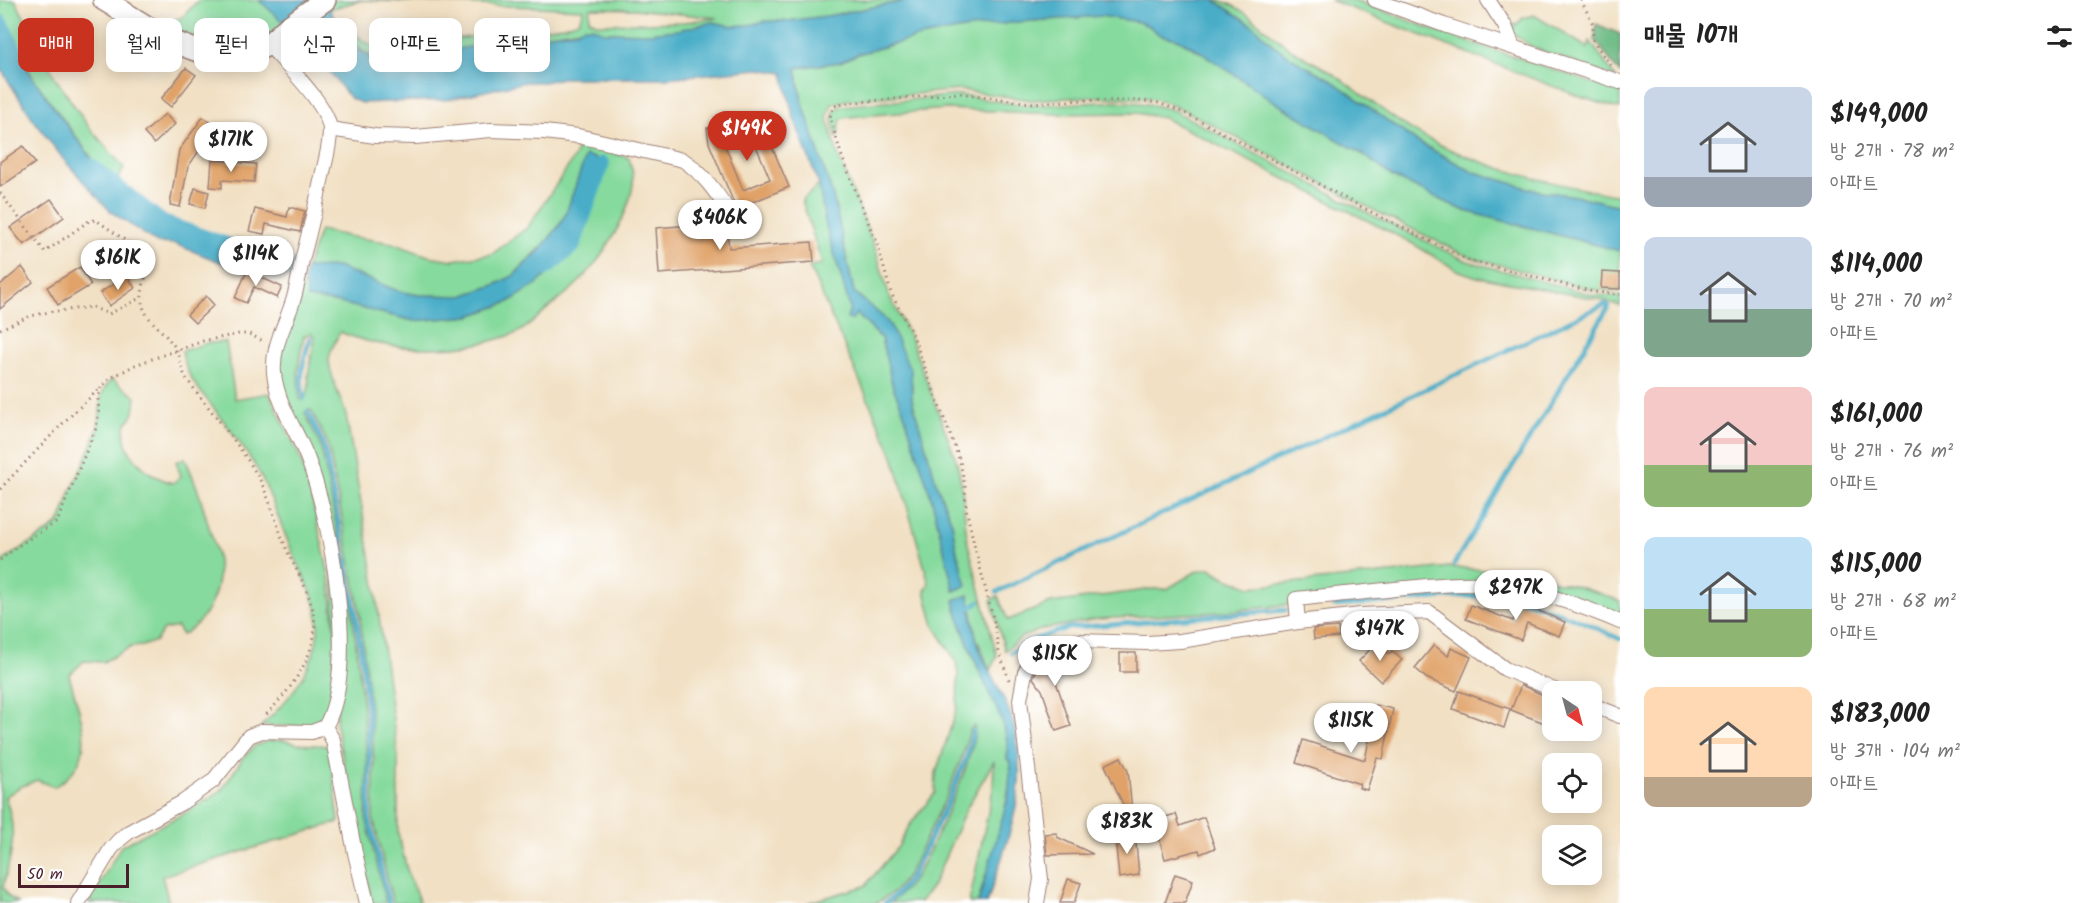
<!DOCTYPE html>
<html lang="ko">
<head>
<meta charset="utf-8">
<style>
  :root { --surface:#fff; --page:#f6f6f6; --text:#222; --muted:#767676; --accent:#c8321e }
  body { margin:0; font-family:Kalam,"Poor Story",sans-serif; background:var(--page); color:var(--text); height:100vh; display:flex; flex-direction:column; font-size:22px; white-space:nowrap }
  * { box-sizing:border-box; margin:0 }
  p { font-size:20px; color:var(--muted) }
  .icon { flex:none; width:33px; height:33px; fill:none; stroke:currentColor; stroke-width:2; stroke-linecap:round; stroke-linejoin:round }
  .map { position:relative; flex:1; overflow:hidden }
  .panel { display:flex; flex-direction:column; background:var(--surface); width:480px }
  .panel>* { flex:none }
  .guide { position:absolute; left:18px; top:18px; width:570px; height:54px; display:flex; gap:12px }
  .needle { width:39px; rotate:144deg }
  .fabs { position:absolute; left:1542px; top:681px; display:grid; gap:12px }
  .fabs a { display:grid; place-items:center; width:60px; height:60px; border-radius:12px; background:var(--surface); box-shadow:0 3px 15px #0003; font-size:30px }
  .scale { position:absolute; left:18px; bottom:15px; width:111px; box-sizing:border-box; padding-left:6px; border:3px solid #4a1f2b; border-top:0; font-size:16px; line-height:21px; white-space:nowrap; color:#4a1f2b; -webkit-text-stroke:4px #fff; paint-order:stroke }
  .price { position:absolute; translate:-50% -51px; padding:0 14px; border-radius:21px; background:#fff; color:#222; font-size:20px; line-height:39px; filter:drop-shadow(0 2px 3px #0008) }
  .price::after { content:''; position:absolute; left:50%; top:36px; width:18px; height:14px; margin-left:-9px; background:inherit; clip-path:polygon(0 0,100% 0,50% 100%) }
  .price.active { background:var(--accent); color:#fff }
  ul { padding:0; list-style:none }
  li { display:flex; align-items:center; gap:18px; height:150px; padding:0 24px }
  li span { display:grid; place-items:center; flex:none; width:168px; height:120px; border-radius:12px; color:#555 }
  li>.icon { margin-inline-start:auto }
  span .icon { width:72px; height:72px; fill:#fffc; stroke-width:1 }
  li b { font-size:26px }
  h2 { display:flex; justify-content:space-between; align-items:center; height:72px; padding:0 24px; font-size:26px }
  .chip { padding:0 21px; border-radius:12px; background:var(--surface); box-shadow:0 3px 15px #0003; font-size:21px; line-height:54px }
  .chip.active { background:var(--accent); color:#fff }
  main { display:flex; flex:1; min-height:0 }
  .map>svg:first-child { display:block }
  .green { fill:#86da9d; stroke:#687c64; stroke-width:1.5; fill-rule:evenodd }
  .forest { fill:#6cba84; stroke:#5b6c58; stroke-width:1.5 }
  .water { fill:#49adc8; stroke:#4a667a; stroke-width:1.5 }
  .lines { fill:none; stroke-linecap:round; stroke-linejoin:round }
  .stream { stroke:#49adc8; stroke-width:4.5 }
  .canal { stroke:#49adc8; stroke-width:15 }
  .building { fill:#e0a268; fill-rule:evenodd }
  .minor-casing { stroke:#9e8077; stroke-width:16 }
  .primary-casing { stroke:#9e8077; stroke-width:24 }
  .path { stroke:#9e8077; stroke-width:3; stroke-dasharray:1.5 4.5; stroke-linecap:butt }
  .minor { stroke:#fff; stroke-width:14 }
  .primary { stroke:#fff; stroke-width:21 }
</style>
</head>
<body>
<main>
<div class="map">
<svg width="1620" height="903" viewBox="0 0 1620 903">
  <rect width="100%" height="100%" fill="#fff"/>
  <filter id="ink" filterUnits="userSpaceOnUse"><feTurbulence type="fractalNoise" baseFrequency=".0167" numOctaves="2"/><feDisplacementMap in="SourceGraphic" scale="12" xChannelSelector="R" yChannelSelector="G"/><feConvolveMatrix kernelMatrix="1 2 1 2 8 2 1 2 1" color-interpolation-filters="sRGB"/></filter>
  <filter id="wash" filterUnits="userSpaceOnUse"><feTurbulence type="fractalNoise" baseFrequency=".008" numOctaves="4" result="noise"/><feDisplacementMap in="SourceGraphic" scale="24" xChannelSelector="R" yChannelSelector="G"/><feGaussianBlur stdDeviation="1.35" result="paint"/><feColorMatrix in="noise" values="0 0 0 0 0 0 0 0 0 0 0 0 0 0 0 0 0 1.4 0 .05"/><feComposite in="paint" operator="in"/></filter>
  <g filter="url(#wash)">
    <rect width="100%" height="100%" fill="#f1e0c3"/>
    <g class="green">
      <path d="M0,0H15L56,79L88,126L124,168L113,187L35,81L23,59L4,30L0,22Z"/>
      <path d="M199,0H259L286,25L263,41L224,53L158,24L181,18Z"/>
      <path d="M336,0H910L827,16L787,21H765L750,25L731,26L713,22L678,30L650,33L604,32L592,27L385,61C362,56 350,41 338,23L346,25L363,41L378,48L564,26L579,21L584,9L362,0L330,9L328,5ZM590,8L634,9L718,18L683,22L598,24L589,19Z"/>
      <path d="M1214,0C1239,0 1273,38 1294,51C1307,59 1321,66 1334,74C1365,96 1394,121 1428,139C1488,170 1554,184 1620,196V206L1581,197L1534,190L1471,171L1416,141L1328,78L1303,65L1272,44L1254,26Z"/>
      <path d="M1330,0H1355L1434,30L1620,92V109L1583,98Z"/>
      <path d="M1505,14L1515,26L1523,18L1534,15L1588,48L1590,41L1616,78L1532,47L1515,35Z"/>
      <path d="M1101,16L1139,22L1149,26L1160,35L1178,39L1225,67L1278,104L1364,155L1393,177L1465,211L1620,251V291L1594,290L1469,257L1375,211L1188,112L1160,100L1144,98L1085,97L1031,100L960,90L848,100L832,104L827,117L838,155L875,248L889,295L910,337L957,462L962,487L967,540L997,656L990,670L976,637L969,595L954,600C961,631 974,660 987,688C998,711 1010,732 1007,759L1011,762C1010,810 990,857 978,903H969L993,789L994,761L966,809L933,885L920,902L890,903C899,896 906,889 913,880C927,860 981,746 974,726L970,730L963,754L945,800L908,875L895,891L877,903H807L865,886L898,847L909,826L935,793L936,773L957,708L958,674L956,661L934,626L925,591L929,583L893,456L809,266L822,264L802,200L819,185L825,222L850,308L881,338L893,387L903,410L932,500L954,591L966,585L956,548L952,523L938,488L925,445L912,400V384L897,343L890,325L883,317L854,292L833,196L802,101L796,68L840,62L858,54L915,38L963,29L1018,22Z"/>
      <path d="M960,95C984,98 1009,105 1034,105C1080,105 1128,95 1173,110L1372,215L1467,261L1594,295L1620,296V306L1603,300L1477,277L1457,270L1408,241L1164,118L1136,113L1055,114L946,109L849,117L841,119L837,138C834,127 827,112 841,106Z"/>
      <path d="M580,142L606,150L629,158C632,169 635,179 632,190C626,220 600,262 578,283C568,293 557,301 546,310C537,318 526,330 514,334C463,353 389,353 340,332C336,340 330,351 329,359C328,372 342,401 346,415L374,579L398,757V833L408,874L420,903H393L373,818L374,765L371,716L359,608L330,455L326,440L311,410H307L305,413L319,442L323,457L352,609L358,660L364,716L367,765L366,818L386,903H372L336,726L337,709L332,537L283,399L277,360L303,284L306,286L308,298L340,303L414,321L470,316L509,302L557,262L574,236L587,212L593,172L597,160L574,192L565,216L551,237L513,276L495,285L462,296L419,295L398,291L338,267L306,268L320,230L352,237L392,243L428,256L453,260L492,254L528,227L574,158ZM311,333L315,338L308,375L309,387L304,400L300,399C296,376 299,358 304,336Z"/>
      <path d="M226,342L235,399L269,393L299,455L308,481L329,575L336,643L330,705L318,726H261C289,701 315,669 318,630C320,602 303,577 293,553C280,525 272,495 257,469C240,440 218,414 198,388C189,376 184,366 182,351L207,343Z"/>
      <path d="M112,379L136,397C135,402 135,410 133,415C130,420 126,421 125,427C120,454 149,477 173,483L181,476L176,462L185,458C195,480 202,501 208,524C211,534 215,545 217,555C223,586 209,620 182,635L177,627L163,630L156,641L142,646L131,647L103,662L84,661L69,675C80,718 102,759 54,787L37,780L20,787L5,797C18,832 12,852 3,887L9,897L18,903H0V564C14,549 53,533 60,521C66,510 67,497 73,486C82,468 91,450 97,431C104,408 94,397 112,379Z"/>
      <path d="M1450,567C1508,571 1566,579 1620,601V615L1505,582L1221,612L1098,619L1043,629L1022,637L1005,651L991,600L998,596L1008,620L1051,603L1152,589H1167L1197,571L1210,568L1224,577L1251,587Z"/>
      <path d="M283,740L298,744L330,746L339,822L162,876L169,903H89L121,846L187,812L221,791L243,758L255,746L268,741Z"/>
    </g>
    <path class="forest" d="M1596,24L1620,34V74L1595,40Z"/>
    <g class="water">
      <path d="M259,0H321L286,25Z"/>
      <path d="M910,0H1214L1254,26L1272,44L1303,65L1328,78L1416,141L1471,171L1534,190L1581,197L1620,206V251L1465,211L1393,177L1364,155L1278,104L1196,49L1178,39L1160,35L1149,26L1139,22L1101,16L1018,22L963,29L915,38L858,54L840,62L796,68L802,101L833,196L854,292L883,317L890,325L911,371L912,400L938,488L952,523L956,548L967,585L954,591L932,500L903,410L893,387L881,338L856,313L852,320L847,319L850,308L825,222L819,185L793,116L783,73L759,69L666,78H562L544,82H525L446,100L361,103L350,98L296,29L328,5C336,25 353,52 375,59C391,64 409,56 425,54C476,47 526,36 576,31L583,27H592L604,32L650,33L678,30L713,22L731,26L750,25L765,21H787L827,16Z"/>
      <path d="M0,22L35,81L101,172L137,212L181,233L206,238L221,245L254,256L295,266L291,278L265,270L225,264L175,244L157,243L110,211L64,160L35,122L9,82L0,67Z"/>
      <path d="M586,155L597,159L593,171L598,174V182L582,223L554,268L537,284L509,302L470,316L414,321L340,303L307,298L306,286L303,284L306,268L338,267L398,291L418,295L462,296L495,285L513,276L538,252L559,226L565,216Z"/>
      <path d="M969,595C972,616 974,638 983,657C991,677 1004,695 1011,716C1033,786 1008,836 987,903H978L1008,798L1011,762L1007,759C1011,731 996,709 985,684C973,656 961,630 954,600Z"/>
    </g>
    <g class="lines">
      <g class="stream">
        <path d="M304,398C298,378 304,358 310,338"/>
        <path d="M308,412L322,441L326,456L355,609L362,660L368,716L370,765L369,818L389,903"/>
        <path d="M997,592L1605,304L1609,306L1454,564"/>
        <path d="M1334,606L1462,596H1502L1530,602L1584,622L1620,639"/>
        <path d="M971,607L979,602"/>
        <path d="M1011,653L1026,642L1068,628L1286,610"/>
        <path d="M885,903L898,893L911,877L948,802L967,755L973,731"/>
      </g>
      <g class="canal">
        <path d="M0,22L16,52"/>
        <path d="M91,166L162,222L289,266"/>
        <path d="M545,269L573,246L602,164"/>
      </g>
    </g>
    <g id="blocks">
      <g class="building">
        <path d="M186,68L196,75L171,107L161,99Z"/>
        <path d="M165,114L175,124L154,144L144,133Z"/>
        <path d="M203,117L216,126L188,167L180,207L170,205L179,150Z"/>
        <path d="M762,123L789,187L738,208L733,201L709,143L707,128ZM754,141L770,179L743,190L724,143Z"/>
        <path d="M23,146L35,163L0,187V162Z"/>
        <path d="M212,160L256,164L254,182L222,180V188L210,187Z"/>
        <path d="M195,188L209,192L205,208L190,204Z"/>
        <path d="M51,199L64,217L24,245L10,228Z"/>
        <path d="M289,207L305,211L300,232L266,224L264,234L249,231L255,209L287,217Z"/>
        <path d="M726,222L729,248L812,242L814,262L659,274L656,228Z"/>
        <path d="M22,267L33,282L0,309V285Z"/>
        <path d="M80,267L91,285L58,305L47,287Z"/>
        <path d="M247,271L282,287L277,298L254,287L246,303L235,298Z"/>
        <path d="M1602,272L1620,273V289L1601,288Z"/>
        <path d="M127,275L135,288L109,306L100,293Z"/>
        <path d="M206,296L214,305L195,323L187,315Z"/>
        <path d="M1520,603L1565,622L1559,636L1527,623L1521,640L1466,619L1471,605L1513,621Z"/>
        <path d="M1338,627L1339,637L1314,639L1313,629Z"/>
        <path d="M1377,642L1389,654L1392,651L1402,660L1381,682L1359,661Z"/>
        <path d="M1434,645L1448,656L1451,648L1471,657L1456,691L1426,678L1415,668Z"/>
        <path d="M1074,651L1081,659L1055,679L1071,726L1056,731L1042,690L1033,678L1034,675L1037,670L1055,656L1062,653L1065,657Z"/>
        <rect x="1120" y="653" width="16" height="19"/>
        <path d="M1521,685L1552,699V726L1511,710Z"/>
        <path d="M1459,691L1510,709L1504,728L1453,709Z"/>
        <path d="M1376,705L1393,709L1383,759L1377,758L1367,790L1359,788L1360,784L1296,763L1303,740L1365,760Z"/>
        <path d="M1121,757L1128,771L1133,821L1131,822L1105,765Z"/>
        <path d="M1176,814L1180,826L1204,817L1215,848L1200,854L1199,850L1165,859L1154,820Z"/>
        <path d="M1057,833V837L1093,854L1047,855L1045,834Z"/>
        <path d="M1135,833L1139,875L1119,878L1115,836Z"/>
        <path d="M1175,874L1193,880L1185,903H1165Z"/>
        <path d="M1068,879L1081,883L1074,903H1060Z"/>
      </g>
    </g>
  </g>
  <g filter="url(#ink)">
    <use href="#blocks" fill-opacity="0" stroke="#9e8077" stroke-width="1.5"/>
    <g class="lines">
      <g class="minor-casing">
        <g id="minor">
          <path d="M1375,0L1444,25L1620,82"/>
          <path d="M1488,0L1505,26L1513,47"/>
          <path d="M330,129L375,136L415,137L491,130L544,132L578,136L683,160C708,176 723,204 740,227"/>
          <path d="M1298,622L1296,599C1332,595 1369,592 1405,588C1429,586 1455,583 1479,584C1523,585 1580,605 1620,622"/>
          <path d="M1592,705L1620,716"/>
          <path d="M325,727L333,740L355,853L367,903"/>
          <path d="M78,903L111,849L119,840L129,832L183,802L213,781L249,736L262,731L312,732L325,727C359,668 331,519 307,457C296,429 277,404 274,373C272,347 284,328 292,304C297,290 299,274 302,260C310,230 317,201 323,172C326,159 330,145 330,131C330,106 284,63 268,44"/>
          <path d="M1037,903L1041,879L1020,700L1025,672L1032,660L1040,652L1063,643L1078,641L1147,643L1180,641L1298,622L1361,615L1429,612L1505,669L1559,692"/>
        </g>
      </g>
      <g class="primary-casing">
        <path id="primary" d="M104,0C150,27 212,78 267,45C273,41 279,35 284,30C297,20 311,10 325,0"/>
      </g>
      <g class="path">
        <path d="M1581,0L1593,24V40L1610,65"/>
        <path d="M0,193L45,252L89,221L96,220L132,245L147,273C132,316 152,316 175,347C181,356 181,369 186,378C211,412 241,445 261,482C273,507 279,534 291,559C304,584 320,612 313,641C305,672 285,695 264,717"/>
        <path d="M0,329L31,316L49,312L92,307L109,314L140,298"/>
        <path d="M0,489L65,421L100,388"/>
        <path d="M0,560L18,546L57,522L96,428L99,411L98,399L101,387L111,378L135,365L203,341L239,334H249L263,341"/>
        <path d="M1009,680L999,652L994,622L974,544L966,508L965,487L960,461L913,336L891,293L878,247L841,154L830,117L834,106L848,103L959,93L1031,103L1085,100L1144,101L1159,103L1187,114L1373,213L1468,260L1594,292L1620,294"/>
      </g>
      <use href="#minor" class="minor"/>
      <use href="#primary" class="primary"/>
    </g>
  </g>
</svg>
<div class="fabs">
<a><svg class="needle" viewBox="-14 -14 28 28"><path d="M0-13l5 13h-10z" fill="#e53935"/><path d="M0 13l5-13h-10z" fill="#767676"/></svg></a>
<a><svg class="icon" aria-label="locate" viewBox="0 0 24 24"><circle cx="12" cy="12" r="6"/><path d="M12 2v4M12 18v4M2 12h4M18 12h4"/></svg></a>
<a><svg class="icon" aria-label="layers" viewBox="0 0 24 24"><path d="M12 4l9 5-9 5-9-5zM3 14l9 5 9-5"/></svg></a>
</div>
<div class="scale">50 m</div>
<b class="price active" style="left:747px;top:162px">$149K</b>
<b class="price" style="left:231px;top:173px">$171K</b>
<b class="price" style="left:720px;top:251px">$406K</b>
<b class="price" style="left:256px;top:287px">$114K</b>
<b class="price" style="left:118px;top:291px">$161K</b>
<b class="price" style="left:1516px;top:621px">$297K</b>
<b class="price" style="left:1380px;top:662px">$147K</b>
<b class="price" style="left:1055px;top:687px">$115K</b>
<b class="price" style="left:1351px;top:754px">$115K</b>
<b class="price" style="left:1127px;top:855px">$183K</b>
<div class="guide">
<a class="chip active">매매</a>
<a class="chip">월세</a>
<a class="chip">필터</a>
<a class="chip">신규</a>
<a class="chip">아파트</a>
<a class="chip">주택</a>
</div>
</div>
<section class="panel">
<h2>매물 10개<svg class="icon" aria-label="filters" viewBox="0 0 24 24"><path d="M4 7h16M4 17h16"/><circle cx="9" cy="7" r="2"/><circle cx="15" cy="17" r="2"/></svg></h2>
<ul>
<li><span style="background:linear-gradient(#c9d6e8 75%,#9aa5b1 0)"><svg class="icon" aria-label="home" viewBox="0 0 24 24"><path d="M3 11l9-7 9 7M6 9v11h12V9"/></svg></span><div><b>$149,000</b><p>방 2개 · 78 m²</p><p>아파트</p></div></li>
<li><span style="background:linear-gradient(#c9d6e8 60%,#7fa58c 0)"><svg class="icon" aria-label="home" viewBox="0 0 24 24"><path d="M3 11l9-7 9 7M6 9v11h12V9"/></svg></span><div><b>$114,000</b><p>방 2개 · 70 m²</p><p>아파트</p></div></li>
<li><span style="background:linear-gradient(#f6c9c9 65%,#8fb573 0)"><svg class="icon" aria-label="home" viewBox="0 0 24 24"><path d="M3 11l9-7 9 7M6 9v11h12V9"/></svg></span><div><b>$161,000</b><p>방 2개 · 76 m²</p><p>아파트</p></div></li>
<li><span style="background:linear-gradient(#bfe0f5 60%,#8fb573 0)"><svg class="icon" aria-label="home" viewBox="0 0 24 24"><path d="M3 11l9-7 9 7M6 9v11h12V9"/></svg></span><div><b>$115,000</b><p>방 2개 · 68 m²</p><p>아파트</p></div></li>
<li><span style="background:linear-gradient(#ffd9b3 75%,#b9a48a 0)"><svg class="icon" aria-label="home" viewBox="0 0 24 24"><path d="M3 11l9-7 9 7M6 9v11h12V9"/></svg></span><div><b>$183,000</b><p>방 3개 · 104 m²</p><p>아파트</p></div></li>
</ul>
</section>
</main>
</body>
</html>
